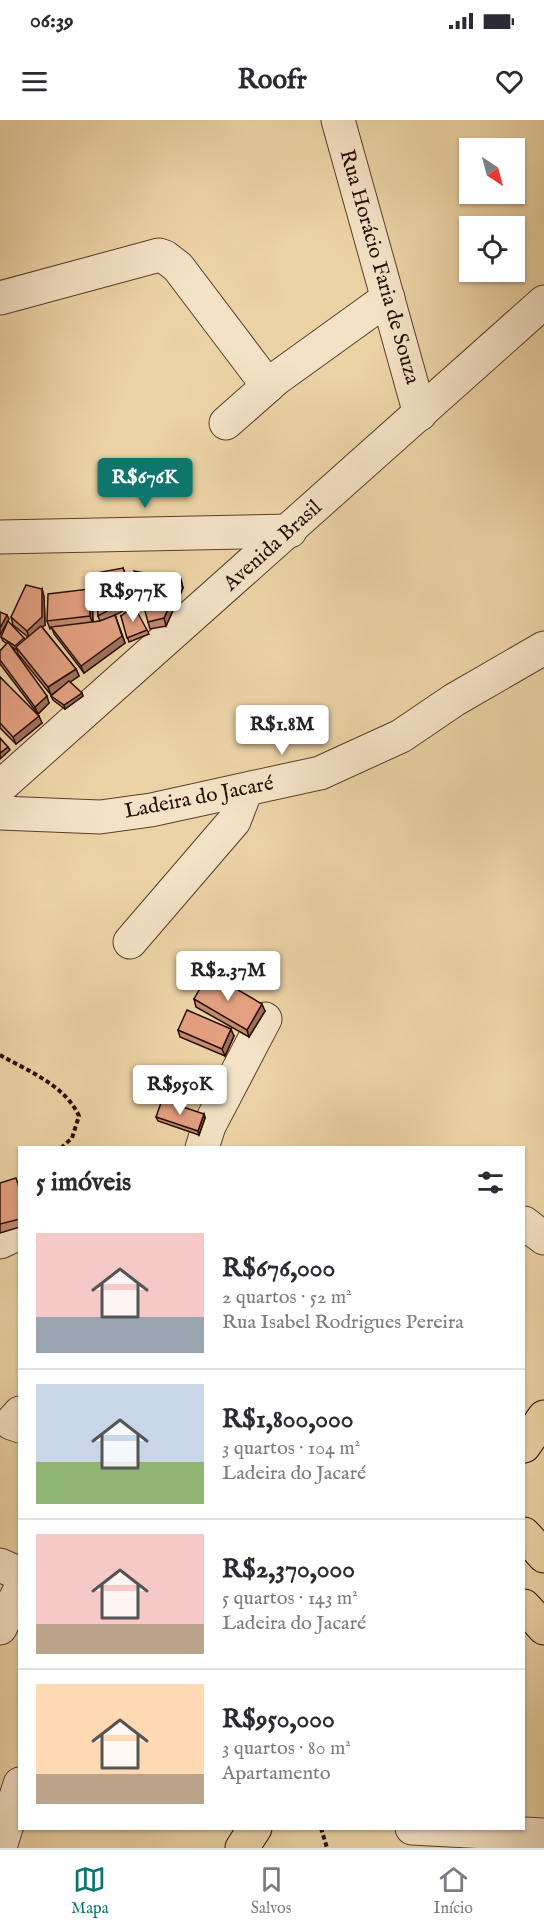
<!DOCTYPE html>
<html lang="pt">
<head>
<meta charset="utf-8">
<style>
  :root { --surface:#fff; --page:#f2f2f3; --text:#2b2b33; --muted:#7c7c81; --line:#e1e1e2; --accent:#0f766e }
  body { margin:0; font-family:"IM FELL English",serif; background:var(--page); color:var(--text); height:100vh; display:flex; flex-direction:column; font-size:22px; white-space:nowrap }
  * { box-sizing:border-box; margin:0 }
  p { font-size:20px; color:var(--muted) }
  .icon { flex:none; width:33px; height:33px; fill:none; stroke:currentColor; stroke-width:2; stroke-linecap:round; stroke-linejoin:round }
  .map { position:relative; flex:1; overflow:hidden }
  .side { position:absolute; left:18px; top:1026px; width:507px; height:684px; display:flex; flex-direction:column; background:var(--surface); border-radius:0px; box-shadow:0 2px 4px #0004 }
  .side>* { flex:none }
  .needle { width:39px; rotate:144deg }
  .controls { position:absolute; left:459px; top:18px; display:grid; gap:12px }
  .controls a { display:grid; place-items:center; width:66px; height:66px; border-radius:0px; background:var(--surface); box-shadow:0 2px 4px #0004; font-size:30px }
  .price { position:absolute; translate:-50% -51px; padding:0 14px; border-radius:6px; background:#fff; color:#222; font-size:20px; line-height:39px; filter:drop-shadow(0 2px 3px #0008) }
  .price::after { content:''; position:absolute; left:50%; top:36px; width:18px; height:14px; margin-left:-9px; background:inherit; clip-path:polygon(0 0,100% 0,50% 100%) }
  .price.active { background:var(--accent); color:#fff }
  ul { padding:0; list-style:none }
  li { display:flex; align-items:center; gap:18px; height:150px; padding:0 18px }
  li+li { border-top:2px solid var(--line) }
  li span { display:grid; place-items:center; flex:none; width:168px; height:120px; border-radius:0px; color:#555 }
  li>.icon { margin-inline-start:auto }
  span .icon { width:72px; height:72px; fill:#fffc; stroke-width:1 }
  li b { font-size:26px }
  h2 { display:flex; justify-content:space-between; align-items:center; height:72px; padding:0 18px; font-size:26px }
  .status { display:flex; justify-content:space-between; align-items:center; height:42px; padding:0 30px; background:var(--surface); direction:ltr }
  .status svg { height:16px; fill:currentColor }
  header { display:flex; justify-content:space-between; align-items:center; height:78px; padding:0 18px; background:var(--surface); font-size:27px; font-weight:700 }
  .menu { display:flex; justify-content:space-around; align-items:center; height:84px; border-top:2px solid var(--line); background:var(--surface); font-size:16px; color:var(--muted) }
  .menu a { display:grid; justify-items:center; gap:3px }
  .menu .active { color:var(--accent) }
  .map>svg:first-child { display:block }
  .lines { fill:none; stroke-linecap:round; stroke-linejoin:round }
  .minor-casing { stroke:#5a3e2c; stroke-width:35 }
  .major-casing { stroke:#290d03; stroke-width:35 }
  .path { stroke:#290d03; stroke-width:4; stroke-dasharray:4.5 3; stroke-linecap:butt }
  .minor { stroke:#f3e2c5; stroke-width:33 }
  .major { stroke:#ecd3a6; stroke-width:33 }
  .wall { fill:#c38a6f; stroke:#290d03; stroke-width:1.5 }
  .shaded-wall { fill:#9f705a; stroke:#290d03; stroke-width:1.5 }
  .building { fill:#e3a081; stroke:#290d03; stroke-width:1.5 }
  .labels { text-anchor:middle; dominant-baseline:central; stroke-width:4.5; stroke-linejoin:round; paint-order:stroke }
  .street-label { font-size:21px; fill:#290d03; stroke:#f3e2c5 }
</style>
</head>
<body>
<div class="status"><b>06:39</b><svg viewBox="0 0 49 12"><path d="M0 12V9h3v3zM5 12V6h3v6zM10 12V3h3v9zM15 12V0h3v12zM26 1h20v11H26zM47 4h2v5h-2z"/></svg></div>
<header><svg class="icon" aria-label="menu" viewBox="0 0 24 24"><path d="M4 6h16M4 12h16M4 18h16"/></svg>Roofr<svg class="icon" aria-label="heart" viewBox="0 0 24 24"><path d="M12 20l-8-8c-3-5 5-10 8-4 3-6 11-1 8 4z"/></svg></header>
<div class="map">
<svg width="544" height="1728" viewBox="0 0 544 1728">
  <rect width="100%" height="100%" fill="#ecd3a6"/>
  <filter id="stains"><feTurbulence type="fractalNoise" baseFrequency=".00333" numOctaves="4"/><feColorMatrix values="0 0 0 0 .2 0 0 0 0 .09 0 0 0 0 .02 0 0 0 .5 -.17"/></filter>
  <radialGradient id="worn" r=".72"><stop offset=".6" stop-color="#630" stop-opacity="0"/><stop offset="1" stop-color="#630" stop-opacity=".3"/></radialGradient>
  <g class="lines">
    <g class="minor-casing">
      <g id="minor">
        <path d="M338,0L420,294"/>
        <path d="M0,178L159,135L165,137L178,147L268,266"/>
        <path d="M226,303L277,258L388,178"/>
        <path d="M0,417L290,411"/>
        <path d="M0,667L544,182"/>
        <path d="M0,693L100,697L151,690L320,653L401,616L454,580L544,528"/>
        <path d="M130,822L234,701L246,670"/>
        <path d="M202,1028L209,1006L265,899"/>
        <path d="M524,1103L544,1118"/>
        <path d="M0,1122L20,1113"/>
        <path d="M20,1293L11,1303L20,1306"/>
        <path d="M0,1445L20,1454"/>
        <path d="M0,1508L20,1470"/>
        <path d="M412,1708L544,1715"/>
        <path d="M0,1727L20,1664"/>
      </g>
    </g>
    <g class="major-casing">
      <g id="major">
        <path d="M524,1326L544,1297"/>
        <path d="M524,1414L544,1436"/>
        <path d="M524,1486L544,1508"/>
        <path d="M242,1728L255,1708"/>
      </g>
    </g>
    <g class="path">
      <path d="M0,935C28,951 65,965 79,996L72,1018L61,1028"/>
      <path d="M321,1708L327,1728"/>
    </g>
    <use href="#minor" class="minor"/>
    <use href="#major" class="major"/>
  </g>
  <g class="wall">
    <path d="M123,448L136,484L115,495L125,523L84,553L54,514L52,508L50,509L47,501L89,469L92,476L93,502L100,501L98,496Z"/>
    <path d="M181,460L183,468L166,506L150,509L148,502Z"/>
    <path d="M42,469L44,477L45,505L42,507L76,549L79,556L70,562L83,576L65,589L53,580L51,576L62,567L51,575L18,534L17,530L12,527L49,583L38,594L0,544V531L7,524L3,521L1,517L24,518L25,519L28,517L13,505L11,497Z"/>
    <path d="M121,496L147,510L149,514L129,522Z"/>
    <path d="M0,557L42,603L16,624L0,608Z"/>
    <path d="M194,879L265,891L249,917L196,887Z"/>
    <path d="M178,910L234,916L225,936L180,917Z"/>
    <path d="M204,994L205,998L199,1015L158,1001L156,997Z"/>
    <path d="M0,1063L20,1067V1107L0,1113Z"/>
  </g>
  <g class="shaded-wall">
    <path d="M181,460L183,468L166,506L164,498Z"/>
    <path d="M42,469L44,477L45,505L29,518L27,511Z"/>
    <path d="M89,469L92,476L93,504L90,496Z"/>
    <path d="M7,495L9,499L0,515V508Z"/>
    <path d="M115,495L125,523L84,553L81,546Z"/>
    <path d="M76,549L79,556L51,575L48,567Z"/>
    <path d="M82,573L83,576L65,589L64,585Z"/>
    <path d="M47,576L49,583L38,594L35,587Z"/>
    <path d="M39,596L42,603L16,624L13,617Z"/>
    <path d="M8,627L10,630L0,639V633Z"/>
    <path d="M262,884L265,891L249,917L247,910Z"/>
    <path d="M231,909L234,916L225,936L222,929Z"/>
    <path d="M204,994L205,998L199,1015L198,1011Z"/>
  </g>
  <g class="building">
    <path d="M123,448L133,477L98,496L96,453Z"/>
    <path d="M134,451L181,460L164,498L148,502Z"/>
    <path d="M26,465L42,469V497L27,511L11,497Z"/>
    <path d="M89,469L90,496L47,501L48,474Z"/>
    <path d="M134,486L147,510L127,518L121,496Z"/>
    <path d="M0,492L7,495L0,508Z"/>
    <path d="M115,495L122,516L81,546L51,507L100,501Z"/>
    <path d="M8,501L24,518L15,526L1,517Z"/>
    <path d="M41,506L76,549L48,567L16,527Z"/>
    <path d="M8,522L47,576L35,587L0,540V531Z"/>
    <path d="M0,557L39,596L13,617L0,603Z"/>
    <path d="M69,561L82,573L64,585L51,576Z"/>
    <path d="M0,618L8,627L0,633Z"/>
    <path d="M209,853L262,884L247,910L194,879Z"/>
    <path d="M187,890L231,909L222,929L178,910Z"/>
    <path d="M162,980L204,994L198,1011L156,997Z"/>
    <path d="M16,1058L20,1070V1099L0,1104V1063Z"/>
  </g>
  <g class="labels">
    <g class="street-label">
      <text transform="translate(379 147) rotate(74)">Rua Horácio Faria de Souza</text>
      <text transform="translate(273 426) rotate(-42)">Avenida Brasil</text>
      <text transform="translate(199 678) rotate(-11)">Ladeira do Jacaré</text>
    </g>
  </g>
  <rect width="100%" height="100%" filter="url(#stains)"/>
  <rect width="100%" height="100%" fill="url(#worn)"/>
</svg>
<div class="controls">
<a><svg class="needle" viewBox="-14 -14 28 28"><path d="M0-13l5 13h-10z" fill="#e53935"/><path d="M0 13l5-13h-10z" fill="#7c7c81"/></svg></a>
<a><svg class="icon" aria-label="locate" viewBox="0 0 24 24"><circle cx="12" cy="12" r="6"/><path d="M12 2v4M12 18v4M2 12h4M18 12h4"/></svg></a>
</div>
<b class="price active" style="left:145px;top:389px">R$676K</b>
<b class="price" style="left:133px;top:503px">R$977K</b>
<b class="price" style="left:282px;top:636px">R$1.8M</b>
<b class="price" style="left:228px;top:882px">R$2.37M</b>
<b class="price" style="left:180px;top:996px">R$950K</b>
<section class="side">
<h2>5 imóveis<svg class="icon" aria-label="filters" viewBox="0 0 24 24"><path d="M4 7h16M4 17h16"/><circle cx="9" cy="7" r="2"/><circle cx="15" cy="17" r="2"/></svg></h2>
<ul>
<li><span style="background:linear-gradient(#f6c9c9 70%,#9aa5b1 0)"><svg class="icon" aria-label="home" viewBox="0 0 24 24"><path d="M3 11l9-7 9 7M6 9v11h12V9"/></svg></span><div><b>R$676,000</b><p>2 quartos · 52 m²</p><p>Rua Isabel Rodrigues Pereira</p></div></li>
<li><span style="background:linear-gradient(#c9d6e8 65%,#8fb573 0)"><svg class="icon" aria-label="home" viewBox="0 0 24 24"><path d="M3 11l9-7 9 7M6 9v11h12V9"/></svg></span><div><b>R$1,800,000</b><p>3 quartos · 104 m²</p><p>Ladeira do Jacaré</p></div></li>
<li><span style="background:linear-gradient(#f6c9c9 75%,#b9a48a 0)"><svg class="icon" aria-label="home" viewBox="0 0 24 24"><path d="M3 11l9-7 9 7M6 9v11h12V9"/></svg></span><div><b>R$2,370,000</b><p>5 quartos · 143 m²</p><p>Ladeira do Jacaré</p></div></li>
<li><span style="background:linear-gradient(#ffd9b3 75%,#b9a48a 0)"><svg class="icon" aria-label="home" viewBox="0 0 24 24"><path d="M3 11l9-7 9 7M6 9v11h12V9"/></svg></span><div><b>R$950,000</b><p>3 quartos · 80 m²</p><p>Apartamento</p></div></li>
</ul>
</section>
</div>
<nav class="menu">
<a class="active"><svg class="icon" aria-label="map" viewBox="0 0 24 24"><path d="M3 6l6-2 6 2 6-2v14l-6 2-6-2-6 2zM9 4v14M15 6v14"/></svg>Mapa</a>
<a><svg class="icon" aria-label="saved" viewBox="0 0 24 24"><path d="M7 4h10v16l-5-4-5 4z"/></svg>Salvos</a>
<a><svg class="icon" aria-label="home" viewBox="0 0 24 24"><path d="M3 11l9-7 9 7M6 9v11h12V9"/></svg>Início</a>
</nav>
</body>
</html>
